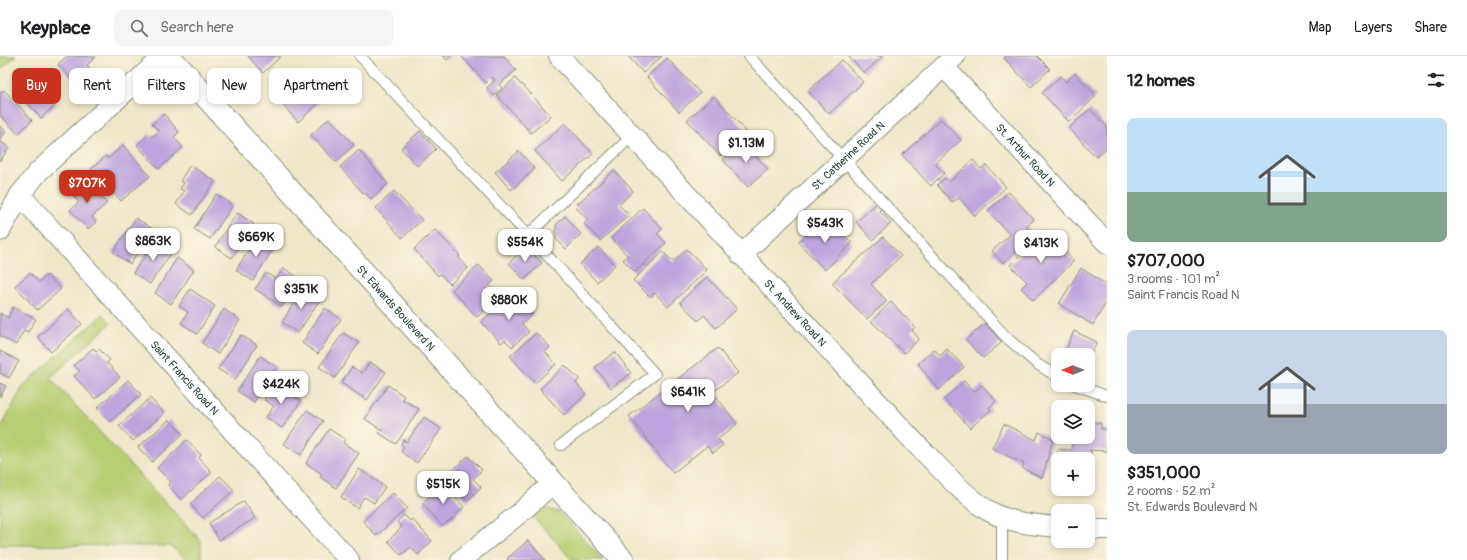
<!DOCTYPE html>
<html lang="en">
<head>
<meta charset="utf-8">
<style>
  :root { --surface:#fff; --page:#f6f6f6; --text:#202124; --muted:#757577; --line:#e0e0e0; --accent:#c8321e }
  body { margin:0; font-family:Pangolin,sans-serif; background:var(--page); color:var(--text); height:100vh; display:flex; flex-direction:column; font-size:15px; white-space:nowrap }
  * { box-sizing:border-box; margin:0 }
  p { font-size:13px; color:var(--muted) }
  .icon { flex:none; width:22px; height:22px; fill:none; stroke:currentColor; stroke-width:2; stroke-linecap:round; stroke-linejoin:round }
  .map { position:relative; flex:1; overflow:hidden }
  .side { display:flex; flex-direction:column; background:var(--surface); width:360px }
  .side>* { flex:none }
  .hud { position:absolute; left:12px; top:12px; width:380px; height:36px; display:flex; gap:8px }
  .needle { width:26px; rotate:270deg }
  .buttons { position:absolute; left:1051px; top:292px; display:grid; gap:8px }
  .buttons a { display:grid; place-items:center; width:44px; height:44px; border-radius:8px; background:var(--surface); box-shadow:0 2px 6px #0003; font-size:20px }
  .price { position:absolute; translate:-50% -34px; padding:0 9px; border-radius:8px; background:#fff; color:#222; font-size:13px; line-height:26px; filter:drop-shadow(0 1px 2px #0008) }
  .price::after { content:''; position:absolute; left:50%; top:24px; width:12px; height:9px; margin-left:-6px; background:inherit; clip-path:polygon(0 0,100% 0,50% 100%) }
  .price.selected { background:var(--accent); color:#fff }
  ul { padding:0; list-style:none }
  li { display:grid; align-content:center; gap:8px; height:212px; padding:0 20px }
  li span { display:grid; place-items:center; height:124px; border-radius:8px; color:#555 }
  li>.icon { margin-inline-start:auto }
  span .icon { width:72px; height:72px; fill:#fffc; stroke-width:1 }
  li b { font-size:17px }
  h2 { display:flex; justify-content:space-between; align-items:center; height:48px; padding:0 20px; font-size:17px }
  .pill { padding:0 14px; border-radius:8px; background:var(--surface); box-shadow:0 2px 6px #0003; font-size:14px; line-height:36px }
  .pill.selected { background:var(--accent); color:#fff }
  header { display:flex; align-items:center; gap:24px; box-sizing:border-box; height:56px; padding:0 20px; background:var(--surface); border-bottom:1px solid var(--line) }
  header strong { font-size:19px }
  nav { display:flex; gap:22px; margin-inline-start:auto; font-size:14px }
  .search { width:280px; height:36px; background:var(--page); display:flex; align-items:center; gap:10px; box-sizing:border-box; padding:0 14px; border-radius:8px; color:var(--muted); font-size:15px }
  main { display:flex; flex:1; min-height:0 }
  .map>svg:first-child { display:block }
  .green { fill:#b8ce73; stroke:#6c8654 }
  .building { fill:#bda4de }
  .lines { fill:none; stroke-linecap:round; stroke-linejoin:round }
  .lane-casing { stroke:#87927e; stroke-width:12 }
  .street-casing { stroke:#87927e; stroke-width:22 }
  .secondary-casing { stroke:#87927e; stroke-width:24 }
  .lane { stroke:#fff; stroke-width:10 }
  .street { stroke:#fff; stroke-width:20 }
  .secondary { stroke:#fff; stroke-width:22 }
  .labels { text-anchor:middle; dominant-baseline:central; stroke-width:4; stroke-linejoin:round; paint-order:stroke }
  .street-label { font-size:11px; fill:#1f3d34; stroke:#fcf5e5 }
</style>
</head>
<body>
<header>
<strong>Keyplace</strong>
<div class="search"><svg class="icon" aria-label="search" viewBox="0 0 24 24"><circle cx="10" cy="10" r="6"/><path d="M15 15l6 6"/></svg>Search here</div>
<nav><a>Map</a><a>Layers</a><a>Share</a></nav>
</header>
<main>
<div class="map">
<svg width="1107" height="504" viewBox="0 0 1107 504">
  <rect width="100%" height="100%" fill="#fcf5e5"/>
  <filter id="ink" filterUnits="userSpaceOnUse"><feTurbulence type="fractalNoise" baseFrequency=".025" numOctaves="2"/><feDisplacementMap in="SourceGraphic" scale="8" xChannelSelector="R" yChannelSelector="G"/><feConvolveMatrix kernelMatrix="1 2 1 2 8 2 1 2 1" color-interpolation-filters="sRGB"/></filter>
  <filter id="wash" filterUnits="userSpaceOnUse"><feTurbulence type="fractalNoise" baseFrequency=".012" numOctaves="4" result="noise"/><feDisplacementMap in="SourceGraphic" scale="16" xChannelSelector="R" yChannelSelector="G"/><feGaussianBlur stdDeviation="0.9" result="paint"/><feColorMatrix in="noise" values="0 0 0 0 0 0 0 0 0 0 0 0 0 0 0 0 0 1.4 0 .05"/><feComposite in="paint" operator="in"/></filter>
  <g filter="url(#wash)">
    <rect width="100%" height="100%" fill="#efe7c9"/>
    <g class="green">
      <path d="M0,0H16L0,14Z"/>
      <path d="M103,258L111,267L50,322L201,485V504H187L171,490L0,489V373L23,330Z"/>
      <path d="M544,452L559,456L603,504H572L531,458Z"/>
    </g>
    <g id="blocks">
      <g class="building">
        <path d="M67,0L96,1L87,9L94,18L79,31L58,8Z"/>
        <path d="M248,0H281L263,17Z"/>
        <path d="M443,0H451L447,4Z"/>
        <path d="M461,0H504L516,14L499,29L502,32L494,40L487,32L495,24L492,21L486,27Z"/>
        <path d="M628,0H662L643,17Z"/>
        <path d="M848,0H883L864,17Z"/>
        <path d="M1006,0H1037L1050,13L1031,31L1004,2Z"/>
        <path d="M667,2L700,37L679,56L647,21Z"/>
        <path d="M842,4L863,26L829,58L808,35Z"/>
        <path d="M1075,17L1096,40L1069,66L1042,37L1061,20L1066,26Z"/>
        <path d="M28,18L56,49L41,62L14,32Z"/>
        <path d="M295,20L320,46L298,66L274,39Z"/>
        <path d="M515,22L521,29L522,28L551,60L531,77L497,39Z"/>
        <path d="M4,34L32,64L18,78L0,59V37Z"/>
        <path d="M714,40L746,75L720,100L687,64Z"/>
        <path d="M1090,53L1107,71V91L1096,101L1069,72Z"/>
        <path d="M164,58L179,76L174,81L183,91L159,113L137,89L149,78L152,81L159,75L152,68Z"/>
        <path d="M329,62L354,89L336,106L311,79Z"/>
        <path d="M941,63L961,84L935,108L944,117L931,130L902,99Z"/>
        <path d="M565,67L593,98L562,125L535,95Z"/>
        <path d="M0,70L6,75L0,83Z"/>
        <path d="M420,75L436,93L417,110L401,92Z"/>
        <path d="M0,85L9,92L0,105Z"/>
        <path d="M743,86L768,113L748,131L723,104Z"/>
        <path d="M123,89L150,120L121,145L91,113L106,100L108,103Z"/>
        <path d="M359,94L388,128L371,143L364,136L363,137L340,111Z"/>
        <path d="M519,95L535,113L511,134L495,116Z"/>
        <path d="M973,104L981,113L986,109L1006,131L975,160L959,142L952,146L937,129L945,122L949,126Z"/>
        <path d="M190,109L215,125L192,159L176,148L184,135L180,133L184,127L180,125Z"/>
        <path d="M614,114L633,135L619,149L629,159L600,185L584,168L588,164L575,150Z"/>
        <path d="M85,123L107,147L92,161L96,166L88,173L70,154L79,146L71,137Z"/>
        <path d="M394,135L422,164L402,182L376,152Z"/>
        <path d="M1009,136L1034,164L1026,170L1033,178L1003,207L992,195L1010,179L988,155Z"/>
        <path d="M216,138L233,149L210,183L194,173Z"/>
        <path d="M877,147L882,152L879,154L891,167L873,184L856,166Z"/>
        <path d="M643,152L662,173L657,178L666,187L635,216L623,204L628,200L611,182Z"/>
        <path d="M237,157L254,168L232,202L215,191Z"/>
        <path d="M565,160L581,178L566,193L556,183V169Z"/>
        <path d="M136,162L153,173L130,208L113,196Z"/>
        <path d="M822,164L829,171L833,167L852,187L825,214L798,186Z"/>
        <path d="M435,174L460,200L458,201L468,212L450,228L440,218L438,220L414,193Z"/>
        <path d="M1045,174L1074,205L1033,244L1021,232L1027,226L1010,209Z"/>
        <path d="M258,179L275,190L253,225L236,214Z"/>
        <path d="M883,181L901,200L871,228L887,245L867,263L832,227Z"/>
        <path d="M156,183L173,194L150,228L133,217Z"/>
        <path d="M526,191L542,207L524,224L509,207Z"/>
        <path d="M598,191L615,209L597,226L580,208Z"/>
        <path d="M687,193L707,214L668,251L655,237L650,241L633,224L663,196L673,206Z"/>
        <path d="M177,202L194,214L171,248L155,237Z"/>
        <path d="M479,209L494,225L489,229L500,241L477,261L452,234Z"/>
        <path d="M284,212L300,223L282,251L255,233L266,217L276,223Z"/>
        <path d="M1081,212L1107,229V245L1093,269L1059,248Z"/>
        <path d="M30,217L39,226L47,219L61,233L37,254L15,230Z"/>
        <path d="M707,221L737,253L716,272L704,259L698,265L680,246Z"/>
        <path d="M304,231L321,242L298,277L282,266Z"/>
        <path d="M190,233L215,250L197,278L181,267L188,256L179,250Z"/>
        <path d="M513,236L533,258L522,268L529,276L512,291L505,284L501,287L481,266Z"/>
        <path d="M891,246L915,271L912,274L919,283L904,297L871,265Z"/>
        <path d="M13,251L36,263L28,276L24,274L16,289L0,280V257L8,262Z"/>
        <path d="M325,252L341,263L318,298L302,287Z"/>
        <path d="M68,253L82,268L51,296L38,281Z"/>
        <path d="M224,253L240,264L218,298L202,287Z"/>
        <path d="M985,267L1002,286L983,302L966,284Z"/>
        <path d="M1074,275L1097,286L1088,305V299L1064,298Z"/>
        <path d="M343,277L359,287L335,322L319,311Z"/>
        <path d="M536,277L550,291L545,296L556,308L535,327L510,300Z"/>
        <path d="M241,279L257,289L235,324L218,313Z"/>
        <path d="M93,292L96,295L99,293L110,304L107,307L120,321L95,343L74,320L80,315L74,309Z"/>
        <path d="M718,292L738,317L713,336L737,368L718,383L723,389L713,397L707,390L673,417L629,360Z"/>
        <path d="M934,293L940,300L947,293L964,311L939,334L918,308Z"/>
        <path d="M0,295L19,305L9,322L0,317Z"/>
        <path d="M615,296L631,317L611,332L595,311Z"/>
        <path d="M260,300L277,311L254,346L237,335Z"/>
        <path d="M370,306L386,316L367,344L341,327L352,311L362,317Z"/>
        <path d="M565,309L579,323L576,327L586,338L564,359L540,333Z"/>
        <path d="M128,324L141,338L110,366L97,352Z"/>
        <path d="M964,325L974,336L982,329L996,345L989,352L991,354L970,372L944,343Z"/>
        <path d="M0,327L6,330L0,341Z"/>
        <path d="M275,328L301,345L282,372L266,361L274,350L264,344Z"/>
        <path d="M388,329L404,340L402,343L419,353L396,388L379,377L382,374L365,363Z"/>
        <path d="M150,342L164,357L133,385L119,370Z"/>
        <path d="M307,354L323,365L301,399L284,388Z"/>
        <path d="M424,361L441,373L417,407L401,396L404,391L401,388L403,384L407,386Z"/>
        <path d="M169,364L183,378L152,406L138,391Z"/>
        <path d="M1092,367H1101V373H1107V395L1089,394L1091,395L1090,422L1088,421V403H1057L1058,393L1072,394V384L1087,385L1088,372L1092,373Z"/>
        <path d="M1004,368L1036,384L1039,376L1053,383L1042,422L1022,412L1024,408L992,392Z"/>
        <path d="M329,373L345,383L343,387L359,397L336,432L320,421L322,418L306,407Z"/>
        <path d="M187,384L201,399L199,402L212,416L181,444L168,429L171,426L157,412Z"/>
        <path d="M468,400L482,414L473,423L481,431L467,445L445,421Z"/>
        <path d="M1057,407H1058V420L1056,419Z"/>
        <path d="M359,413L385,431L374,447L364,441L357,452L341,441Z"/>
        <path d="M220,420L234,434L203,462L190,448Z"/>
        <path d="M443,428L464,451L456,458L457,460L442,470L422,447Z"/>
        <path d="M393,437L407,452L376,480L363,465Z"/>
        <path d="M244,445L255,462L219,484L209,467Z"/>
        <path d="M404,459L410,465L412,463L432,485L418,499L411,491L401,499L388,485L402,471L397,466Z"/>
        <path d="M528,484L545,504H508L507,503Z"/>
      </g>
    </g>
  </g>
  <g filter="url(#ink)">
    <use href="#blocks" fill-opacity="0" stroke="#87927e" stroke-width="1"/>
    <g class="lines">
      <g class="lane-casing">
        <g id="lane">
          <path d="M360,0L558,211L655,318L561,389"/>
          <path d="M749,0L1007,282L1037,308L1058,321"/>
          <path d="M528,179L632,80"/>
          <path d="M1075,329L1107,340"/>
          <path d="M1002,504V461"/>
        </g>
      </g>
      <g class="street-casing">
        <g id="street">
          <path id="s1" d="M559,0L917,389C940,411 962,439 989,455C1009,467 1036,469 1058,471"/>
          <path id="s2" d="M944,11L1107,187"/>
          <path id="s3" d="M20,139L349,504"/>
          <path d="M0,175L20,139L38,116L164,0"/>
          <path id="s4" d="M741,199L955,0"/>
          <path d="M1088,473H1107"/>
          <path d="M461,504L521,456L554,426"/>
        </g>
      </g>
      <g class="secondary-casing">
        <g id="secondary">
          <path id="s5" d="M169,0L623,504"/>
        </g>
      </g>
      <use href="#lane" class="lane"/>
      <use href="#street" class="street"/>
      <use href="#secondary" class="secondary"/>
    </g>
  </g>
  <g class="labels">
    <g class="street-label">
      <text stroke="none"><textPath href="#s2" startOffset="120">St. Arthur Road N</textPath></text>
      <text stroke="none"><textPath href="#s4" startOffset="146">St. Catherine Road N</textPath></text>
      <text stroke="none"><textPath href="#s5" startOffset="339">St. Edwards Boulevard N</textPath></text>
      <text stroke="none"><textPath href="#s1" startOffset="349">St. Andrew Road N</textPath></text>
      <text stroke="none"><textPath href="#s3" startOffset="246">Saint Francis Road N</textPath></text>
    </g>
  </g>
</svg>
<div class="buttons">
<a><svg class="needle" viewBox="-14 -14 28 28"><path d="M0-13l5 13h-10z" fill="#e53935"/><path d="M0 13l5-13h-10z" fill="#757577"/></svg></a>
<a><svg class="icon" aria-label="layers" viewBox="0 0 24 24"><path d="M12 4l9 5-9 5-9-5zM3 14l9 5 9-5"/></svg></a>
<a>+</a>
<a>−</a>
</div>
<b class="price" style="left:746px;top:108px">$1.13M</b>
<b class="price selected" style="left:87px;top:148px">$707K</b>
<b class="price" style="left:825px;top:188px">$543K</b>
<b class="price" style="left:256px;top:202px">$669K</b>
<b class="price" style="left:153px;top:206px">$863K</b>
<b class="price" style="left:525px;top:207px">$554K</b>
<b class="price" style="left:1041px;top:208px">$413K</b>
<b class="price" style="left:301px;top:254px">$351K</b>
<b class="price" style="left:509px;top:265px">$880K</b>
<b class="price" style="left:281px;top:349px">$424K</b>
<b class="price" style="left:688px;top:357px">$641K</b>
<b class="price" style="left:443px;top:449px">$515K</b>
<div class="hud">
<a class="pill selected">Buy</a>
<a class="pill">Rent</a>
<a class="pill">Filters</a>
<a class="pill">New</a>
<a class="pill">Apartment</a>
</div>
</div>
<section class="side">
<h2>12 homes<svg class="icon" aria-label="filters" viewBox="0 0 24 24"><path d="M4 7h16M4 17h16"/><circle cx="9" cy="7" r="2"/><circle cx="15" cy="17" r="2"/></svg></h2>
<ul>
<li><span style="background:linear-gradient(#bfe0f5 60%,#7fa58c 0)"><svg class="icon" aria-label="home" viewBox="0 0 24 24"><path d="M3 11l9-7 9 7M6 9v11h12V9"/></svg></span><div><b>$707,000</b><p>3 rooms · 101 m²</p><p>Saint Francis Road N</p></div></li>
<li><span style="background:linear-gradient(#c9d6e8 60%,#9aa5b1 0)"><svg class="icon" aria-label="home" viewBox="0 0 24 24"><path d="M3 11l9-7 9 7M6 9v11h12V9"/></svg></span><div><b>$351,000</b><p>2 rooms · 52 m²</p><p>St. Edwards Boulevard N</p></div></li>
</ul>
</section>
</main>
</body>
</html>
